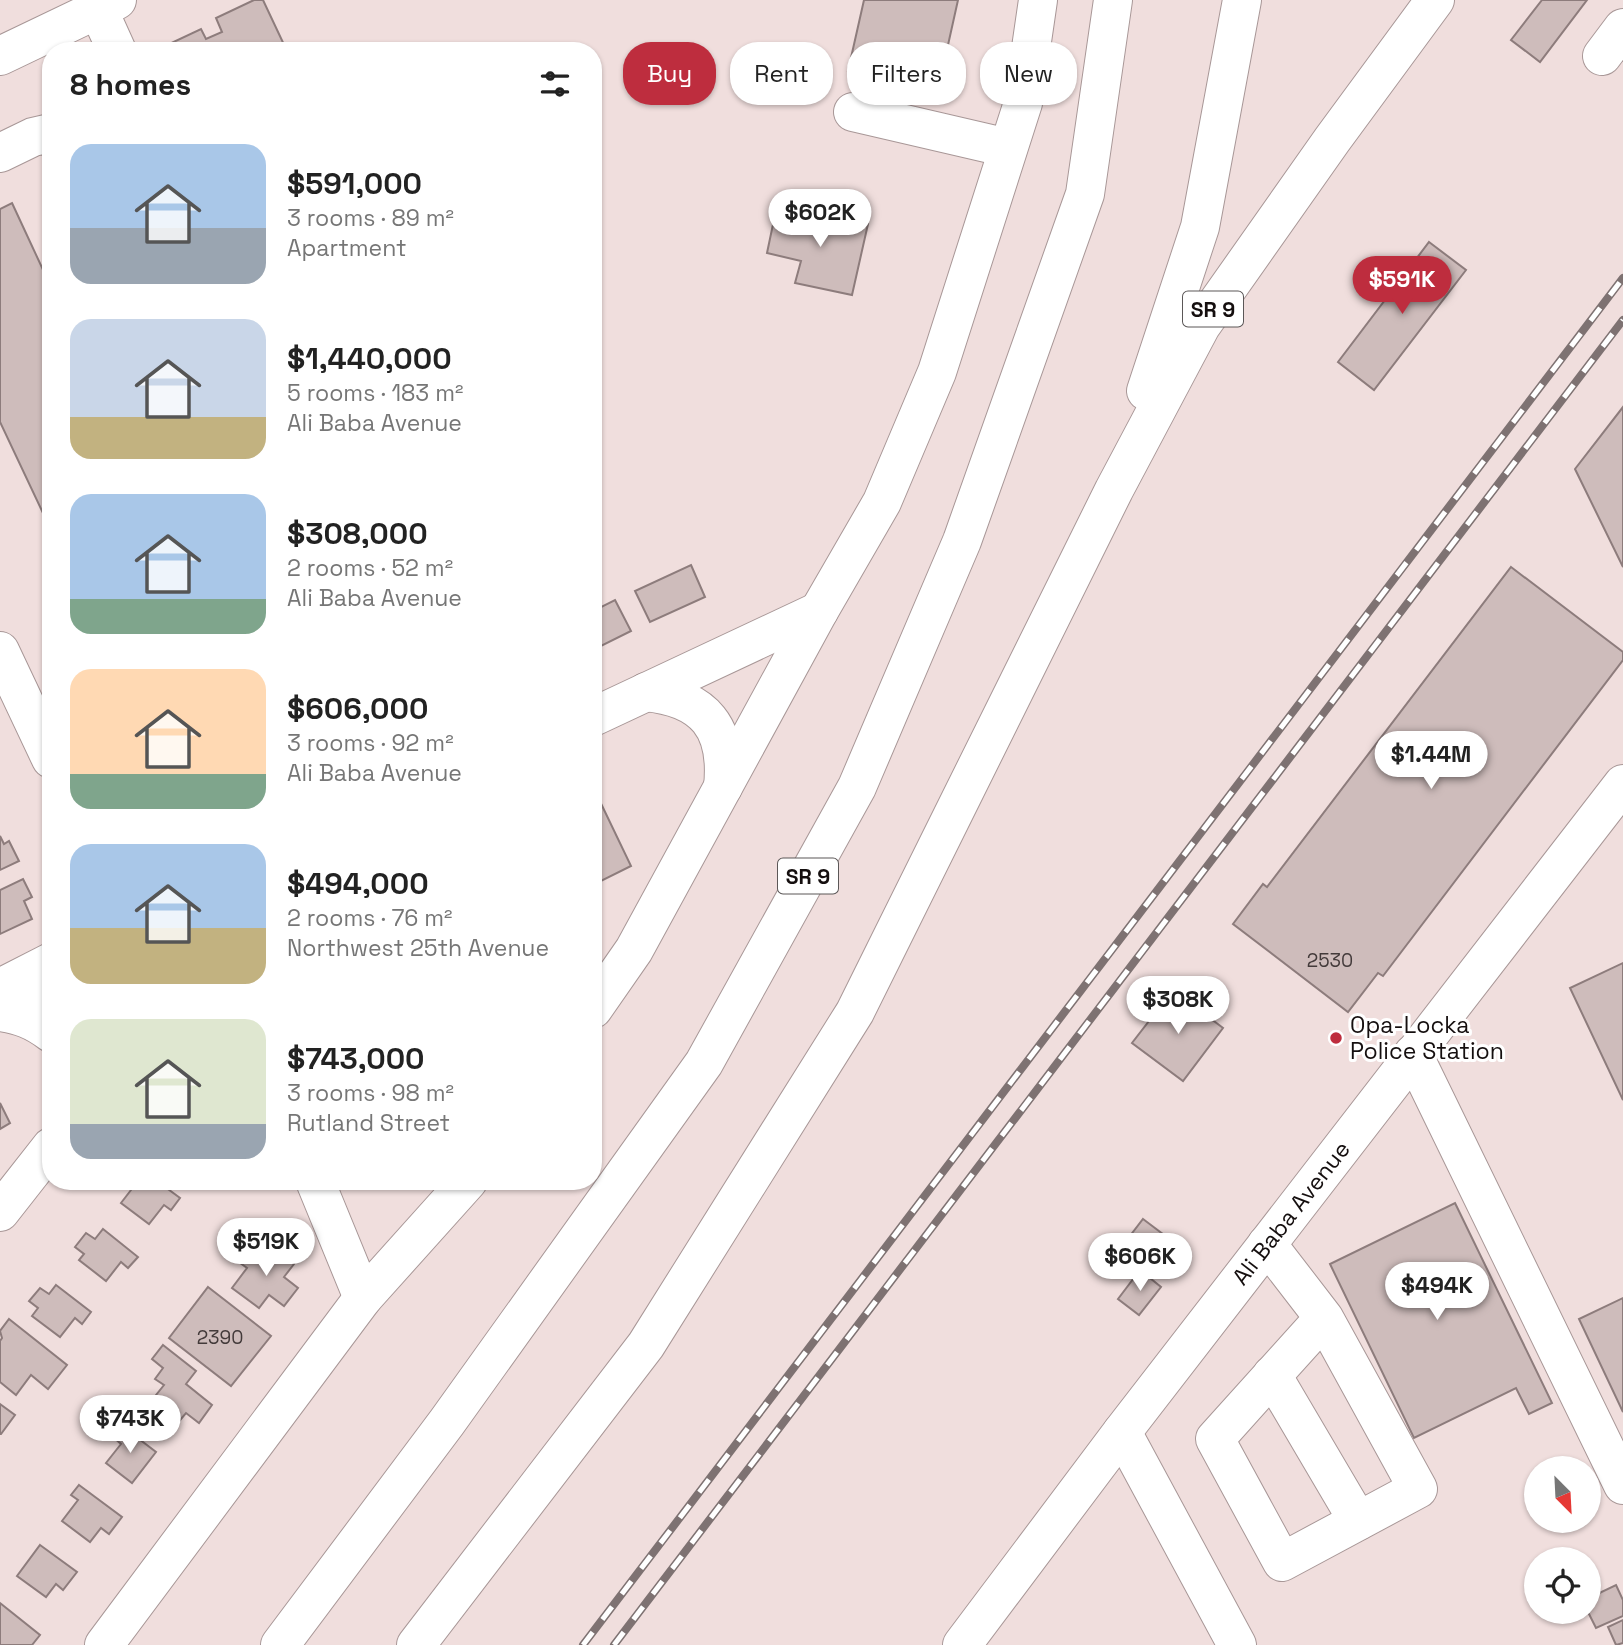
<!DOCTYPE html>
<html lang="en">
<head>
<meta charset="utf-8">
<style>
  :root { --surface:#fff; --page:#f2f2f2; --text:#222; --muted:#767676; --accent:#be2d3e }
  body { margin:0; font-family:"Space Grotesk",sans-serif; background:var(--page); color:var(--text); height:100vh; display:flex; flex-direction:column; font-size:26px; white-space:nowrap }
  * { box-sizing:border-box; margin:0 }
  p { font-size:23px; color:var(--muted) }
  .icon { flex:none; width:38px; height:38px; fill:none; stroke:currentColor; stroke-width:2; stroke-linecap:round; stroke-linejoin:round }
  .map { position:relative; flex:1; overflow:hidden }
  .panel { position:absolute; left:42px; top:42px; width:560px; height:1148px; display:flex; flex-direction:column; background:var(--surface); border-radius:28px; box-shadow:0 2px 5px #0004 }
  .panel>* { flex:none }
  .guide { position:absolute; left:623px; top:42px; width:665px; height:63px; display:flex; gap:14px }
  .needle { width:46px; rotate:156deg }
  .buttons { position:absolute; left:1524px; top:1456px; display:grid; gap:14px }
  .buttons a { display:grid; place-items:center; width:77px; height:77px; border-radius:50%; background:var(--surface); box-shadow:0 2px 5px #0004; font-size:35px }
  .price { position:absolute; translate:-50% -60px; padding:0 16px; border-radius:24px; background:#fff; color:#222; font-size:23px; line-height:46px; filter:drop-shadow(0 2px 4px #0008) }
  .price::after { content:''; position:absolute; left:50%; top:42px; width:21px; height:16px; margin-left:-10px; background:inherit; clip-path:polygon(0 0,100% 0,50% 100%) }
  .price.on { background:var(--accent); color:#fff }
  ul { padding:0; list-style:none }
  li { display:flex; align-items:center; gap:21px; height:175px; padding:0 28px }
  li span { display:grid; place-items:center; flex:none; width:196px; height:140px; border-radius:21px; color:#555 }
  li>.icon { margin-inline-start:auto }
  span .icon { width:84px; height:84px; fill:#fffc; stroke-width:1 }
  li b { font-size:30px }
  h2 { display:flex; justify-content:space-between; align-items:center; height:84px; padding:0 28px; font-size:30px }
  .tag { padding:0 24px; border-radius:28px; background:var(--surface); box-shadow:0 2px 5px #0004; font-size:24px; line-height:63px }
  .tag.on { background:var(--accent); color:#fff }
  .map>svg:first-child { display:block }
  .building { fill:#cebcbb; stroke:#8d7c7c; stroke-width:2 }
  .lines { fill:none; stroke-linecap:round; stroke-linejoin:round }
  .minor-casing { stroke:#a89797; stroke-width:40 }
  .major-casing { stroke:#a89797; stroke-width:40 }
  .minor { stroke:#fff; stroke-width:38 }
  .major { stroke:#fff; stroke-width:38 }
  .rail-casing { stroke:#7e7272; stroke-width:8 }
  .rail { stroke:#fff; stroke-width:5; stroke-dasharray:16; stroke-linecap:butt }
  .poi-dot { fill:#be2d3e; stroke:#fff; stroke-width:2.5 }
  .labels { text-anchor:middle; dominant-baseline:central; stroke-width:6; stroke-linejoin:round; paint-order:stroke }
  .number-label { font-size:19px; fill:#433a3a }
  .shield { fill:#fff; stroke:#5b5757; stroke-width:2 }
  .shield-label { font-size:21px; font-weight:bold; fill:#150f0f }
  .poi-label { font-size:23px; fill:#150f0f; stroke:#fff; text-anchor:start }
  .street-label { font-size:23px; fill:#150f0f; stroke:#fff }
</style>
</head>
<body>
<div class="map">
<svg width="1623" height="1645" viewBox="0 0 1623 1645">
  <rect width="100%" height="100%" fill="#f0dedd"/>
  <g class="building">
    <path d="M254,0H263L287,51H169L167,45L201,29L206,39L222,32L216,18Z"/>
    <path d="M864,0H958L938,90L848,71Z"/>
    <path d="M1542,0H1587L1540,62L1511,40Z"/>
    <path d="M12,203L51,287V530L0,422V209Z"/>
    <path d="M776,210L810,218L812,212L868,224L852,295L795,283L801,261L767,253Z"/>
    <path d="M1429,242L1466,270L1374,390L1338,362Z"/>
    <path d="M1623,407V567L1575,469Z"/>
    <path d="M691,565L705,597L650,622L635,591Z"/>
    <path d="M1511,567L1623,652V660L1383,976L1378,973L1348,1012L1233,924L1263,884L1267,887Z"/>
    <path d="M615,600L631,631L593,650V611Z"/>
    <path d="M595,791L631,866L593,885V792Z"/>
    <path d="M0,836L4,844L9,841L19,861L0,870Z"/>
    <path d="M23,879L32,897L24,901L32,919L0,934V890Z"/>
    <path d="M1623,963V1100L1570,988Z"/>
    <path d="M1173,990L1223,1028L1183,1081L1132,1043Z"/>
    <path d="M0,1103L10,1123L0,1129Z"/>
    <path d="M125,1181H157L180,1198L171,1210L164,1205L149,1224L121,1203L131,1190L123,1184Z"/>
    <path d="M1455,1203L1552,1403L1529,1414L1516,1388L1414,1438L1330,1264Z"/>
    <path d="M1143,1219L1180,1247L1159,1274L1123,1245Z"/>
    <path d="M103,1229L138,1257L128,1268L121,1262L106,1281L79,1260L84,1254L75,1247L86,1233L95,1239Z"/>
    <path d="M270,1246L294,1264L284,1277L298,1288L284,1306L269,1295L259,1308L232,1288L247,1268L239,1262L248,1250L260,1260Z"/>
    <path d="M1140,1270L1161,1287L1139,1315L1118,1299Z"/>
    <path d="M56,1285L91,1312L82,1324L75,1318L60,1337L32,1316L38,1308L29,1301L40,1288L49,1294Z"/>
    <path d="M208,1287L271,1336L231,1386L169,1338Z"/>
    <path d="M1623,1298V1412L1579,1319Z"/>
    <path d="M9,1319L67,1365L48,1389L31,1375L16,1395L0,1382V1341L2,1338L0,1331Z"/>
    <path d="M163,1345L196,1371L186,1384L212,1405L199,1423L186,1413L175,1426L148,1405L164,1385L155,1379L163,1368L152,1359Z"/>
    <path d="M0,1404L15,1415L1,1434H0Z"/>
    <path d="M122,1426L156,1452L132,1483L106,1463L121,1444L113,1437Z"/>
    <path d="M79,1485L122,1517L109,1534L101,1528L90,1542L62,1521L78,1500L71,1495Z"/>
    <path d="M40,1545L77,1572L63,1590L56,1584L46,1597L17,1576Z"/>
    <path d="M1616,1585L1623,1600V1616L1596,1628L1588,1612L1589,1598Z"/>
    <path d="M0,1603L40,1635L32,1645H0Z"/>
    <path d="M1623,1620V1643L1616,1645L1608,1627Z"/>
  </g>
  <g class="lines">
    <g class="minor-casing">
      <g id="minor">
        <path d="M98,9L117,51"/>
        <path d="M0,56L117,0"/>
        <path d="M1602,56L1623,28"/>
        <path d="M853,112L1008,148"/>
        <path d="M0,153L33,137L46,134L51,138"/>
        <path d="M0,651L51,759"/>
        <path d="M646,692C705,698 729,728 723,787"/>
        <path d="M593,717L819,611"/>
        <path d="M0,988L51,962"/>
        <path d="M593,1009L634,950L819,611L882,502L937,372L1023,103L1038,0"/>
        <path d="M0,1011L40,997L51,995"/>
        <path d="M0,1012C20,1015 34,1020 51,1033"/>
        <path d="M1413,1054L1623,1485"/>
        <path d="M315,1181L363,1298"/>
        <path d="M0,1212L51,1147"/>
        <path d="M1267,1244L1324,1318L1215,1439L1282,1562L1418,1489L1324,1318"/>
        <path d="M1272,1375L1358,1521"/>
        <path d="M1122,1432L1237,1645"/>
        <path d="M104,1645L363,1298L468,1181"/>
        <path d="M962,1645L1122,1432L1623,784"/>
      </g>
    </g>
    <g class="major-casing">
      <g id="major">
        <path d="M1146,391L1200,227L1242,0"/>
        <path d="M280,1645L447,1422L704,1063L857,787L962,541L1085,194L1113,0"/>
        <path d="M416,1645L646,1345L855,1012L1114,490L1201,326L1332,140L1435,0"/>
      </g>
    </g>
    <use href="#minor" class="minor"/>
    <use href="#major" class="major"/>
    <g class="rail-casing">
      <g id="rail">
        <path d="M583,1645L1623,278"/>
        <path d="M614,1645L1623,320"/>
      </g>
    </g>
    <use href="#rail" class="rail"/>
  </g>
  <circle class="poi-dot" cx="1336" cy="1038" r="7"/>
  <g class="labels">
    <g class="number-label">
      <text x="1330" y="960">2530</text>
      <text x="220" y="1337">2390</text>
    </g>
    <g class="shield">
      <rect x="1183" y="291.5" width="60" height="35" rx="5"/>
      <rect x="778" y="858.5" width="60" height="35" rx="5"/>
    </g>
    <g class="shield-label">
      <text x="1213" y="309">SR 9</text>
      <text x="808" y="876">SR 9</text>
    </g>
    <g class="poi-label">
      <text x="1350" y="1025">Opa-Locka<tspan x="1350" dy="26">Police Station</tspan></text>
    </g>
    <g class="street-label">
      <text transform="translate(1291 1213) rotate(-52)">Ali Baba Avenue</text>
    </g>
  </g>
</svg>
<div class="buttons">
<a><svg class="needle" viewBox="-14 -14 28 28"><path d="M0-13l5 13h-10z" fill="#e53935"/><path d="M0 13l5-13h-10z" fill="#767676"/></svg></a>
<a><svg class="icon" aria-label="locate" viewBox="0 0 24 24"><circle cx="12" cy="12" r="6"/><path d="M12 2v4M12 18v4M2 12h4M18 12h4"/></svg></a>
</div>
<b class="price" style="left:820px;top:249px">$602K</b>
<b class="price on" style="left:1402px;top:316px">$591K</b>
<b class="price" style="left:1431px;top:791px">$1.44M</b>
<b class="price" style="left:1178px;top:1036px">$308K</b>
<b class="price" style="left:266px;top:1278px">$519K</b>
<b class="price" style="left:1140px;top:1293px">$606K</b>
<b class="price" style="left:1437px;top:1322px">$494K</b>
<b class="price" style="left:130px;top:1455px">$743K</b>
<div class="guide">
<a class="tag on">Buy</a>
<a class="tag">Rent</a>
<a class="tag">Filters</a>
<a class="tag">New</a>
</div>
<section class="panel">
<h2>8 homes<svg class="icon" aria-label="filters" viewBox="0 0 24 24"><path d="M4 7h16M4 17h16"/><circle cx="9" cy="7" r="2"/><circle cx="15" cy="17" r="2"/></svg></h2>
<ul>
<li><span style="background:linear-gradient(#a9c7e8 60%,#9aa5b1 0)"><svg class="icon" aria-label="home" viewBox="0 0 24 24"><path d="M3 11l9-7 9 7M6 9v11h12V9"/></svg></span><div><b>$591,000</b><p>3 rooms · 89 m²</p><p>Apartment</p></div></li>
<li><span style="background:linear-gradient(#c9d6e8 70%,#c2b280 0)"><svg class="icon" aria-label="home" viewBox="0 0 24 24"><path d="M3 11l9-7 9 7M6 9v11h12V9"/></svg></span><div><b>$1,440,000</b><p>5 rooms · 183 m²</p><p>Ali Baba Avenue</p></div></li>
<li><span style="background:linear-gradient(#a9c7e8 75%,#7fa58c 0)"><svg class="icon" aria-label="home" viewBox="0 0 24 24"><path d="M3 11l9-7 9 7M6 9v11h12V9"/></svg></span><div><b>$308,000</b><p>2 rooms · 52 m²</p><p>Ali Baba Avenue</p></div></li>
<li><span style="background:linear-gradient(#ffd9b3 75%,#7fa58c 0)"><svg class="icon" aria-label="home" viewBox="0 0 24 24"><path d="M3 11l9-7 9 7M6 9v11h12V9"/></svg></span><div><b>$606,000</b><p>3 rooms · 92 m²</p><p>Ali Baba Avenue</p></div></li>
<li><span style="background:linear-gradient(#a9c7e8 60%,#c2b280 0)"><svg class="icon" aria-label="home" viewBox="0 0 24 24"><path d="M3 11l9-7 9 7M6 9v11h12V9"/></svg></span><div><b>$494,000</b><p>2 rooms · 76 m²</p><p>Northwest 25th Avenue</p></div></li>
<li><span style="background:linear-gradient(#dfe7d0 75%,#9aa5b1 0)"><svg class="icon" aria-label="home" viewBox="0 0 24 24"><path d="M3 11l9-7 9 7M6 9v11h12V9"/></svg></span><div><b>$743,000</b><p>3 rooms · 98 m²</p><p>Rutland Street</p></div></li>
</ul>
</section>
</div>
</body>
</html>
